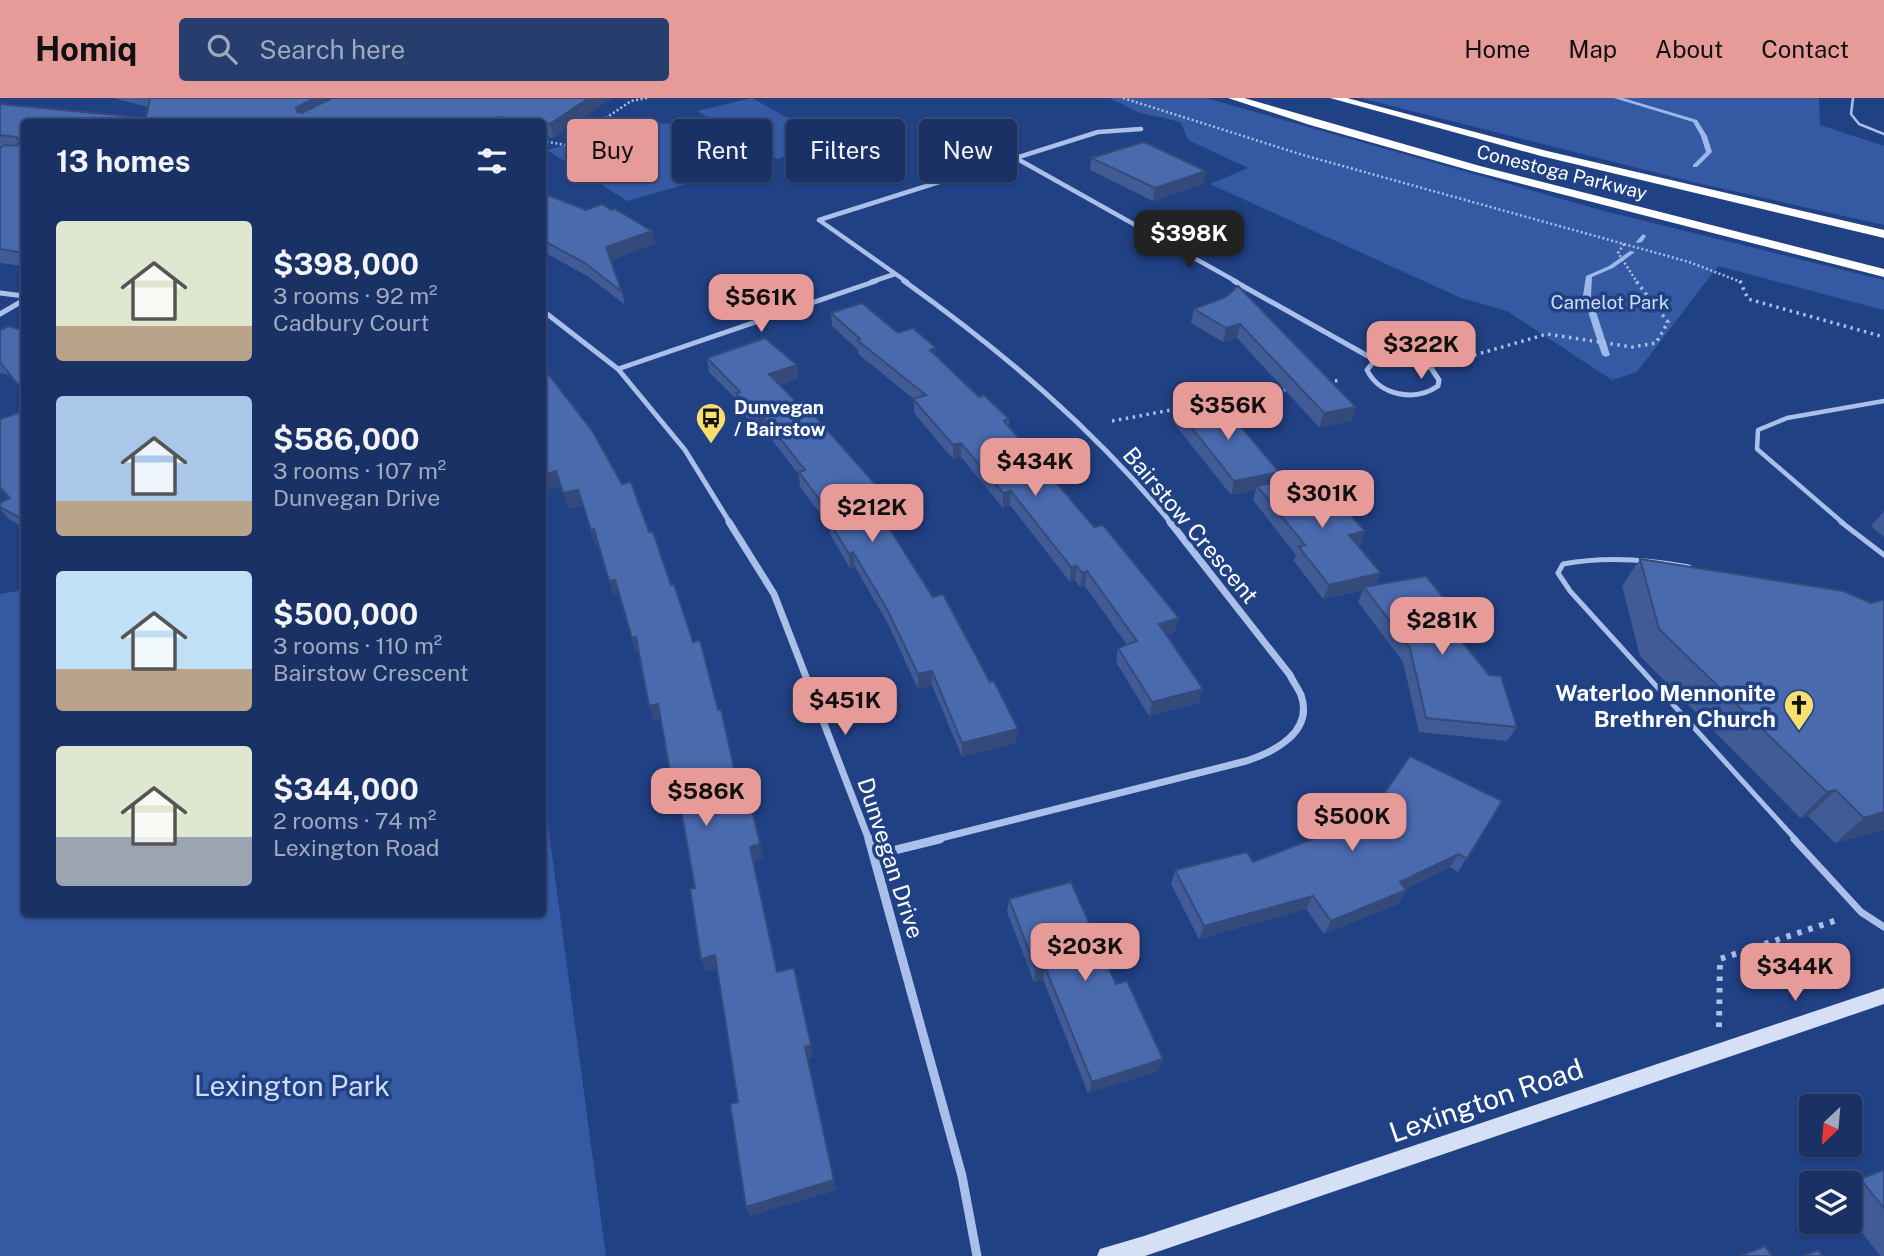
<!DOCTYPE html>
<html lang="en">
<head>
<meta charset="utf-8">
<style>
  :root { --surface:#193164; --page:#263d6d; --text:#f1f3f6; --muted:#9fa9bf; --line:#374c78; --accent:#e69b98 }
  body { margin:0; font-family:"Public Sans",sans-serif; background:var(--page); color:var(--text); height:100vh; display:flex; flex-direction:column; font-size:26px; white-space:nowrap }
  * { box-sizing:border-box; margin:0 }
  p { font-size:23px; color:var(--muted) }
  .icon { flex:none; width:38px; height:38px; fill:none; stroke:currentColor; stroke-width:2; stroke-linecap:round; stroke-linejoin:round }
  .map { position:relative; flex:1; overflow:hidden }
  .side { position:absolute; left:21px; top:21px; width:525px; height:798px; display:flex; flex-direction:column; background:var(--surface); border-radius:7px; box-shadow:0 2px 5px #0004,0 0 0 2px var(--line) }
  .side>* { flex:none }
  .top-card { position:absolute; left:567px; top:21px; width:665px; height:63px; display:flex; gap:14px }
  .needle { width:46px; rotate:206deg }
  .tools { position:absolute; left:1799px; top:996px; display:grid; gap:14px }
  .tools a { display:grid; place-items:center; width:63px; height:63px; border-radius:7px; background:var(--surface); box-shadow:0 2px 5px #0004,0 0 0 2px var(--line); font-size:35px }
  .price { position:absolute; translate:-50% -60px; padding:0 16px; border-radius:14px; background:var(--accent); color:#111; font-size:23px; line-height:46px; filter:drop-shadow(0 2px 4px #0008) }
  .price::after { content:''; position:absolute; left:50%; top:42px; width:21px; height:16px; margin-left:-10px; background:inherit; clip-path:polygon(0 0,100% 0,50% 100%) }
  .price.on { background:#222; color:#fff }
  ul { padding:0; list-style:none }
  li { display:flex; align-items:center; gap:21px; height:175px; padding:0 35px }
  li span { display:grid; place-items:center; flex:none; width:196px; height:140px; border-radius:7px; color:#555 }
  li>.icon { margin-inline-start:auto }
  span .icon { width:84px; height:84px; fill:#fffc; stroke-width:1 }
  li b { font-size:30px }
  h2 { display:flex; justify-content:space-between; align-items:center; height:84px; padding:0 35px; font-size:30px }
  .chip { padding:0 24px; border-radius:7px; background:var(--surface); box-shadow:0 2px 5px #0004,0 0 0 2px var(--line); font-size:24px; line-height:63px }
  .chip.on { background:var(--accent); color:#111 }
  header { display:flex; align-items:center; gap:42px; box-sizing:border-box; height:98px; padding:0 35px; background:var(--accent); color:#111 }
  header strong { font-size:33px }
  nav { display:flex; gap:38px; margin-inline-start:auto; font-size:24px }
  .search { width:490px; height:63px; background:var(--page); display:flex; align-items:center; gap:18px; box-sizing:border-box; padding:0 24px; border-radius:7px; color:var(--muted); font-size:26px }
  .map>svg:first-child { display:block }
  .green { fill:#3559a3 }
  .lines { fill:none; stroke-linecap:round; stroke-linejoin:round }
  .stream { fill:#9eb8ea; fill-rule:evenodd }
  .path-far2 { stroke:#aabfe9; stroke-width:2.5; stroke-dasharray:2 2.5; stroke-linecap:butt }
  .path-far1 { stroke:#aabfe9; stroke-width:3.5; stroke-dasharray:2.5 4.5; stroke-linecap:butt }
  .path { stroke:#aabfe9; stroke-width:6; stroke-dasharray:4.5 7; stroke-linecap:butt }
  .lane-far3 { stroke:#aabfe9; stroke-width:2.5 }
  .lane-far2 { stroke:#aabfe9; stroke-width:4.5 }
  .lane-far1 { stroke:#aabfe9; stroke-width:5 }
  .lane { stroke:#aabfe9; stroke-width:7 }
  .street-far3 { stroke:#aabfe9; stroke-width:4.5 }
  .street-far2 { stroke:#aabfe9; stroke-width:5 }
  .street-far1 { stroke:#aabfe9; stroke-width:7 }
  .street { stroke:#aabfe9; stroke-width:9 }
  .secondary { fill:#d5e0f7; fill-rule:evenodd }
  .highway { fill:#fff; fill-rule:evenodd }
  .wall { fill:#405b96 }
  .shaded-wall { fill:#344a7a }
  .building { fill:#4a6aae; stroke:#344a7a; stroke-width:2 }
  .labels { text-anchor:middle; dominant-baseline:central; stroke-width:7; stroke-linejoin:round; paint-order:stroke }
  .far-street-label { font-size:19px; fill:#fff; stroke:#214185 }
  .far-park-label { font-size:19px; fill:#cfdcf7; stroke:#214185 }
  .far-poi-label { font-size:19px; font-weight:bold; fill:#fff; stroke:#214185; text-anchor:start }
  .street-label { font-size:23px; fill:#fff; stroke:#214185 }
  .poi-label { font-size:23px; font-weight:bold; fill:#fff; stroke:#214185; text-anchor:end }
  .near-park-label { font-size:28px; fill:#cfdcf7; stroke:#214185 }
  .near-street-label { font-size:28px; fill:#fff; stroke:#214185 }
</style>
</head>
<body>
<header>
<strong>Homiq</strong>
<div class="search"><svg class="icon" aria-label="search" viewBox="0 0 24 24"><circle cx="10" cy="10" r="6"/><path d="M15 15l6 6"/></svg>Search here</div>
<nav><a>Home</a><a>Map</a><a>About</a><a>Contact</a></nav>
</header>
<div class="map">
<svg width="1884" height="1158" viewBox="0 0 1884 1158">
  <rect width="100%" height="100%" fill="#214185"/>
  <g class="green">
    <path d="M752,0L831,44L777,61L697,13Z"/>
    <path d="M1109,0H1206L1604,113L1884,182V212L1718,168L1637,274L1612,282L1507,213L1461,200L1210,86L1248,70L1188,42L1181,25C1166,19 1155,19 1141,15C1131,12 1120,4 1109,0Z"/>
    <path d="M1360,0H1819L1820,27L1884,48V127L1693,84Z"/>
    <path d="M645,25L710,27L773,62L627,103L547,52Z"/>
    <path d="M24,492V816H542L543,690L606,1158H0V496Z"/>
  </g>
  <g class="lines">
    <g class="stream">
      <path d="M1614,0H1623L1697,22L1707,38L1712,54L1697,69H1693V67L1706,54L1701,38L1693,24Z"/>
      <path d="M1643,136L1646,138L1642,144L1637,145L1636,144Z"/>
      <path d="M1630,153L1635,154L1613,170L1592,179L1591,198L1610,257L1606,259L1602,257L1583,198L1586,178L1609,168Z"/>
    </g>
    <g class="path-far2">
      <path d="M1123,0L1303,57L1689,164L1741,184"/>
      <path d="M542,43L566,47L631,3L647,0"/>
      <path d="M1624,146L1618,155L1637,184"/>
    </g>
    <g class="path-far1">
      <path d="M1740,183L1748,201L1884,239"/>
      <path d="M1454,263L1547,236L1632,249L1656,245L1668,224L1636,183"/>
      <path d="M1328,284L1341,282"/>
      <path d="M1208,306L1288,291"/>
      <path d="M1112,323L1182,310"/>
    </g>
    <path class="path" d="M1719,929L1720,861L1840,821"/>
    <path class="lane-far3" d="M1853,0L1851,16L1859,26L1884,36"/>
    <path class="lane-far2" d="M1843,425L1757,351L1758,332L1787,320L1884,303"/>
    <g class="lane-far1">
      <path d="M1841,424L1884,457"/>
      <path d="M1689,469C1647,461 1606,458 1563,466L1558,475L1570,493L1796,742"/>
    </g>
    <path class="lane" d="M1794,741L1861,814L1884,829"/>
    <g class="street-far3">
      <path d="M1014,59L1237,184"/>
      <path d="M871,184L895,176"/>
      <path d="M907,184L819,122L1098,34L1141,31"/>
    </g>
    <g class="street-far2">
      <path d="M904,183C1003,254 1094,331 1171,425"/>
      <path d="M1234,183L1375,262"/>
      <path d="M0,195L24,198"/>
      <path d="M542,212L618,271L685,352L730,425"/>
      <path d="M0,216L24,202"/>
      <path d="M1403,259L1431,270L1439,282L1438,288C1415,304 1380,298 1367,272L1375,262Z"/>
      <path d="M618,271L876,183"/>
    </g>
    <g class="street-far1">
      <path d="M729,424L774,496L869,742"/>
      <path d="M933,742L1246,663C1274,654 1314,634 1301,597C1298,590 1293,584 1290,577L1170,424"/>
    </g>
    <g class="street">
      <path d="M869,741L962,1078L977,1158"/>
      <path d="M875,757L940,741"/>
    </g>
    <path class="secondary" d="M1884,890V906L1145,1158H1097L1100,1151L1144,1138Z"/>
    <g class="highway">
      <path d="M1228,0H1244L1480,68L1884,171V179L1472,73L1310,27Z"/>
      <path d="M1330,0H1347L1547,53L1884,132V140L1541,58Z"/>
    </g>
  </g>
  <g class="wall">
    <path d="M113,0H612L553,40L542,38V24H24V168L0,165V6L146,20L148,9Z"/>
    <path d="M1091,60L1204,86L1153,103L1090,72Z"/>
    <path d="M542,95L586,112H611L652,133L655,146L611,162L622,194L625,207L589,179L542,153Z"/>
    <path d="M1226,199L1351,323L1319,329L1237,240L1223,244L1191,225L1194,211Z"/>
    <path d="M831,215L898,235L936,258L979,299L1009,321V329L1094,429L1179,520L1175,534L1166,537L1203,591L1199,605L1149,618L1116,564L1118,550L1127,547L1085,488L1080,489L1075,482L1070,484L1010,407L1003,410L961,359L953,361L914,315V301L858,256V252L832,228Z"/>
    <path d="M0,232L24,233V295L10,277L0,275Z"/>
    <path d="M707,260L797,267L798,281L780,287L876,387L877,401L872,404L1016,645L962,659L932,587L918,591L888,526L855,469L850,470L830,436L829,427L800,389L799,377L765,333L761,335L738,310L737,302L709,274Z"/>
    <path d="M542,268L649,434L671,487L718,612L738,684L748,696L763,760L753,763L777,874L813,959L808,960L836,1092L750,1118L746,1109L738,1004L717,870L705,873L695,790L678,693H675L661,621L654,622L639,554L636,555L619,496L614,498L599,446L595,447L583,407L568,410L561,388L549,391L542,378Z"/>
    <path d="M1176,310L1223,320L1279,374L1276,384L1293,391L1365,433L1360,448H1358L1376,487L1445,523L1517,629L1507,643L1419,634L1403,564L1358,504L1363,492L1323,501L1294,463L1296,457L1253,402L1256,392L1231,397L1173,324Z"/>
    <path d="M24,313V430L9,421L0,411V405L9,400L0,391V321Z"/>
    <path d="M1884,413V439L1871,428Z"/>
    <path d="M1640,461L1871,505L1884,503V732L1835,745L1808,718L1800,720L1640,558L1622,488Z"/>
    <path d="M1502,703L1458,774L1450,769L1405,791L1406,792L1398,806L1324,836L1306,811L1199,841L1171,786L1175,772L1253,764Z"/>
    <path d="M1009,801L1116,886L1163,961L1158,973L1088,995L1043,881L1034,884L1007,814Z"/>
    <path d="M1884,1072V1158H1880L1850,1119V1086Z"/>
  </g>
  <g class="shaded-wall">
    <path d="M314,0H343L301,23L296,10Z"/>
    <path d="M589,0H612L553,40L550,26Z"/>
    <path d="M498,19L499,24H484Z"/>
    <path d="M1206,73L1204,86L1153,103L1155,90Z"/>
    <path d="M652,133L655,146L610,163L606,149Z"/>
    <path d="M1240,226L1237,240L1223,244L1226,230Z"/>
    <path d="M936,250V263L930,252Z"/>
    <path d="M797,267L798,281L771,290L769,276Z"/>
    <path d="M1356,309L1351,323L1319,329L1324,315Z"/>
    <path d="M763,319L765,333L761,335L759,320Z"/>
    <path d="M961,345V359L953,361V347Z"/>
    <path d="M556,373L561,388L549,391L544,377Z"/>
    <path d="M1279,374L1274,389L1257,388L1256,392L1231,397L1234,383Z"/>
    <path d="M876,387L877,401L866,407L865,392Z"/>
    <path d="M578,392L583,406L568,410L563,395Z"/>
    <path d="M1011,393L1010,407L1003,410V395Z"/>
    <path d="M594,431L599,446L595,447L591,432Z"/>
    <path d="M1365,433L1360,448L1343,451L1349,437Z"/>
    <path d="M853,454L855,469L850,470L849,456Z"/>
    <path d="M1077,468L1075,482L1070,484L1071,469Z"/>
    <path d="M1087,473L1085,488L1080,489L1082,475Z"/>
    <path d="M1381,475L1375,490L1364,489L1363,492L1323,501L1329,487Z"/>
    <path d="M615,482L620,496L614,498L609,483Z"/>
    <path d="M1452,510L1444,524L1437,513Z"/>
    <path d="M1179,520L1175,534L1156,540L1159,526Z"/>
    <path d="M636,539L641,554L636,555L632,540Z"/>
    <path d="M932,573V587L918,591V576Z"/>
    <path d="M1203,591L1199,605L1149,618L1152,604Z"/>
    <path d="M658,606L663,620L654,622L649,608Z"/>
    <path d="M1018,631L1016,645L962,659V645Z"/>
    <path d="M675,678L680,692L675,693L671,679Z"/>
    <path d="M745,682L763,760L753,763L750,749Z"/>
    <path d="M1836,692L1808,718L1800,720L1827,694Z"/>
    <path d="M1884,714V732L1835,745L1864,720Z"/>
    <path d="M1459,756L1450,769L1391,797L1400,784Z"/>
    <path d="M1406,792L1398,806L1324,836L1331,823Z"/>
    <path d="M1313,798L1306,811L1199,841L1204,828Z"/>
    <path d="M715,857L719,870L705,873L701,861Z"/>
    <path d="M1045,869L1043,881L1034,884L1036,871Z"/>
    <path d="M794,870L813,959L808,960L836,1092L750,1118L746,1109L805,949Z"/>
    <path d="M1163,961L1158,973L1088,995L1092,984Z"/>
  </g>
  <g class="building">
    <path d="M150,0H314L296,10L297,14L302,15L332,0H589L550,26L498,19L484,24H24V155L0,151V50L5,47L17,48L20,43L16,39L0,37V6L146,20Z"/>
    <path d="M1144,44L1206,73L1155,90L1091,60Z"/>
    <path d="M542,95L586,112L602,106L611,112L615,111L652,133L606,149L622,194L585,165L542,142Z"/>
    <path d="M1238,188L1356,309L1324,315L1240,226L1226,230L1194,211L1226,199Z"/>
    <path d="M862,205L898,235L913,230L936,250L930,252L979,299L984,297L1009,321L1004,323L1094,429L1103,427L1179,520L1159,526L1203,591L1152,604L1118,550L1137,543L1087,473L1082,475L1077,468L1071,469L1011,393L1003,395L961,345L953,347L913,301L926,297L857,242L860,241L831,215Z"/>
    <path d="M9,228L24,233V294L0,264V232Z"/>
    <path d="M765,240L797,267L769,276L810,318L814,317L876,387L865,392L933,499L943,496L990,584L994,583L1018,631L962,645L932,573L918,576L887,511L853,454L849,456L828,422L833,420L799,374L805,372L763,319L759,320L736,295L740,294L707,260Z"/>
    <path d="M542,268L593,334L622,386L631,384L649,434H653L671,487L674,486L693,544L700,542L718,612L721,611L737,684L745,682L760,746L750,749L777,874L794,870L811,947L805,949L834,1082L746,1109L730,1006L738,1004L715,857L701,861L690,791L695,790L675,678L671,679L658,606L649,608L636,539L632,540L615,482L609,483L594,431L591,432L578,392L563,395L556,373L544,377L542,373Z"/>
    <path d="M1209,304L1223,320L1232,318L1279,374L1234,383L1176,310Z"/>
    <path d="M24,313V422L0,409V405L10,400L0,389V321Z"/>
    <path d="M1286,382L1293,391L1322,385L1365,433L1349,437L1381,475L1329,487L1299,449L1305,447L1257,388Z"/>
    <path d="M1640,461L1843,493L1871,505L1883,502L1884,503V714L1864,720L1836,692L1827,694L1659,531Z"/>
    <path d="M1426,478L1452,510L1437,513L1489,577L1501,578L1517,629L1426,620L1410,550L1364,489Z"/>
    <path d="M1410,658L1502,703L1467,761L1459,756L1400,784L1406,792L1331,823L1313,798L1204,828L1175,772L1247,754L1253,764L1367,720Z"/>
    <path d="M1071,784L1116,886L1127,883L1163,961L1092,984L1045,869L1036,871L1009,801Z"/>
    <path d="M1884,1072V1110L1860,1081Z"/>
    <path d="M1765,1148L1772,1158H1740Z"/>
    <path d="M1818,1152L1823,1158H1803Z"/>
  </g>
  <defs>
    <g id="bus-pin" transform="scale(1.575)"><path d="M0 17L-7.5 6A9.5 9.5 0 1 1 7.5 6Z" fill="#f6df6c" stroke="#214185"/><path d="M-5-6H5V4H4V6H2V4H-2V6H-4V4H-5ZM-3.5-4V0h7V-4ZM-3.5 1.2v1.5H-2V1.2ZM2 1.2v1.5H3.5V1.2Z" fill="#111"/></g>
    <g id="church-pin" transform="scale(1.575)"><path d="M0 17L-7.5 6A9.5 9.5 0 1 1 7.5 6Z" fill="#f6df6c" stroke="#214185"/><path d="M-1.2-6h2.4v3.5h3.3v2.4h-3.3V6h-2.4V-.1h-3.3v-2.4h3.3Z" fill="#111"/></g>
  </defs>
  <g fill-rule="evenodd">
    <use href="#bus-pin" x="711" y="320"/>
    <use href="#church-pin" x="1799" y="607"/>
  </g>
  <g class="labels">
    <g class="far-street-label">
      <text transform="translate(1562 74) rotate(14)">Conestoga Parkway</text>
    </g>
    <g class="far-park-label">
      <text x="1610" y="204">Camelot Park</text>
    </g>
    <g class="far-poi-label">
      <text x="734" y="309">Dunvegan<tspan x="734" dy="22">/ Bairstow</tspan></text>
    </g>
    <g class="street-label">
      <text transform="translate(1191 427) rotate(50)">Bairstow Crescent</text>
      <text transform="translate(891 760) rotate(72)">Dunvegan Drive</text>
    </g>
    <g class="poi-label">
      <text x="1776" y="594">Waterloo Mennonite<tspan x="1776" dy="26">Brethren Church</tspan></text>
    </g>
    <g class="near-park-label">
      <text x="292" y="987">Lexington Park</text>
    </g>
    <g class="near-street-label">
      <text transform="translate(1486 1002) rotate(-19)">Lexington Road</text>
    </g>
  </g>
</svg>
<div class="tools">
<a><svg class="needle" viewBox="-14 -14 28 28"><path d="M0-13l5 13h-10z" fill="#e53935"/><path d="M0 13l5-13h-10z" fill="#9fa9bf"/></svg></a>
<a><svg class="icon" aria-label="layers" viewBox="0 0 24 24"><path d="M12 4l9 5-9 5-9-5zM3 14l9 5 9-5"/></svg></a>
</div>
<b class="price on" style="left:1189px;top:172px">$398K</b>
<b class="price" style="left:761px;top:236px">$561K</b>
<b class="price" style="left:1421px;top:283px">$322K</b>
<b class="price" style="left:1228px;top:344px">$356K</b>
<b class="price" style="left:1035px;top:400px">$434K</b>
<b class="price" style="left:1322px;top:432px">$301K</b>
<b class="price" style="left:872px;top:446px">$212K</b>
<b class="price" style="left:1442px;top:559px">$281K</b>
<b class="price" style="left:845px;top:639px">$451K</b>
<b class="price" style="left:706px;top:730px">$586K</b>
<b class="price" style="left:1352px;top:755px">$500K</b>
<b class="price" style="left:1085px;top:885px">$203K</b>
<b class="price" style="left:1795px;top:905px">$344K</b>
<div class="top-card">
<a class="chip on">Buy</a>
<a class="chip">Rent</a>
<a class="chip">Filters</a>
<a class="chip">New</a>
</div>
<section class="side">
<h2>13 homes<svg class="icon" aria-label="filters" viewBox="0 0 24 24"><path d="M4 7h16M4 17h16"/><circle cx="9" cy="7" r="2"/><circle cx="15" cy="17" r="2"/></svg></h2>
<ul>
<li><span style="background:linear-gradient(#dfe7d0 75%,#b9a48a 0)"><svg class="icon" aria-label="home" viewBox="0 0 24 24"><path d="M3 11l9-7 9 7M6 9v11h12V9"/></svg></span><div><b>$398,000</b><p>3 rooms · 92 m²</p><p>Cadbury Court</p></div></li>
<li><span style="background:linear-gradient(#a9c7e8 75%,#b9a48a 0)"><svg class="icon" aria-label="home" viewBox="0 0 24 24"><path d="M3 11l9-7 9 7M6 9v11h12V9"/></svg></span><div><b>$586,000</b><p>3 rooms · 107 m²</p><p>Dunvegan Drive</p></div></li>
<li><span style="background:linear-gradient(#bfe0f5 70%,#b9a48a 0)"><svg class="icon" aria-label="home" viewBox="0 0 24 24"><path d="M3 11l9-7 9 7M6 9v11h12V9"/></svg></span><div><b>$500,000</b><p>3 rooms · 110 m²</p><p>Bairstow Crescent</p></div></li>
<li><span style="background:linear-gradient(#dfe7d0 65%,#9aa5b1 0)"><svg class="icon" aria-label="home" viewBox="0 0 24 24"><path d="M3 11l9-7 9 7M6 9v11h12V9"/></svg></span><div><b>$344,000</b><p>2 rooms · 74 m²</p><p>Lexington Road</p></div></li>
</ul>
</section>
</div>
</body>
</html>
